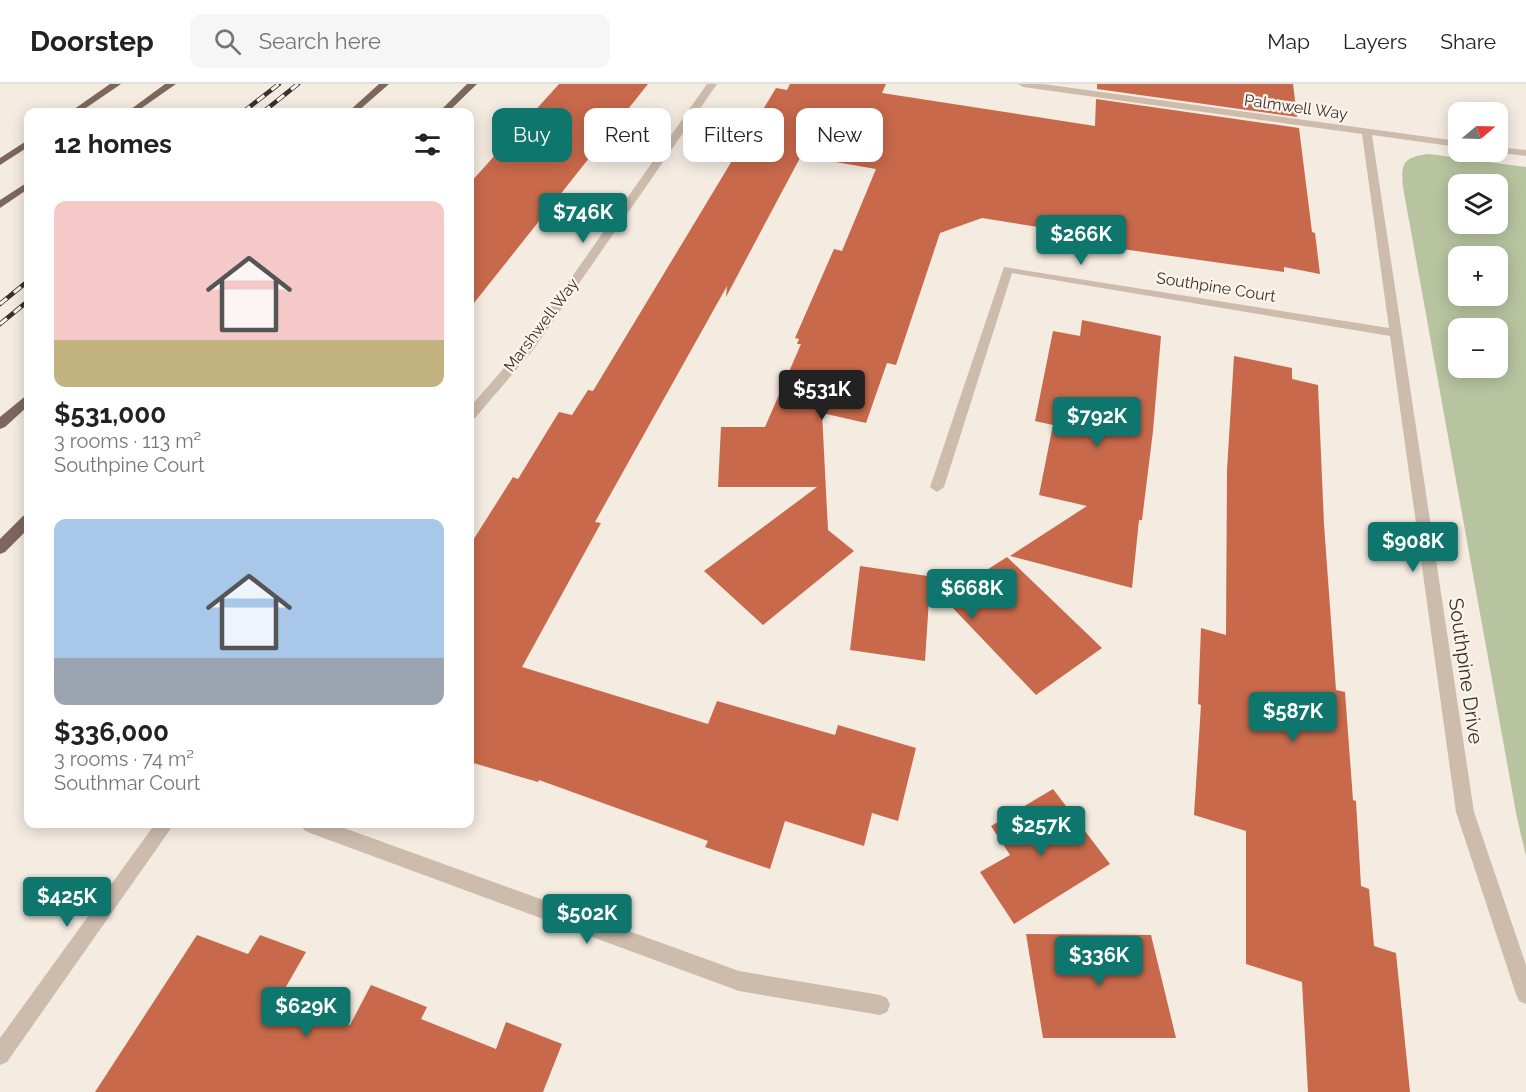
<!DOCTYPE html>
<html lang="en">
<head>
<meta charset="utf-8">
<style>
  :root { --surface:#fff; --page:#f6f6f6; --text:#222; --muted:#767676; --line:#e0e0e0; --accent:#0f766e }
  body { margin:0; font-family:Raleway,sans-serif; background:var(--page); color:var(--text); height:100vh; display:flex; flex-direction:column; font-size:22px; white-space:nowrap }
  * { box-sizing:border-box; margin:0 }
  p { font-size:20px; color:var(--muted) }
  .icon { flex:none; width:33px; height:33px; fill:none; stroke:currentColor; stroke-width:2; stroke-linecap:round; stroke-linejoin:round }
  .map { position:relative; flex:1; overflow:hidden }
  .sheet { position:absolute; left:24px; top:24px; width:450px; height:720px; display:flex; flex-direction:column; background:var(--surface); border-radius:12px; box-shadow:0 3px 15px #0003 }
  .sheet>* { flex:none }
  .top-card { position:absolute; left:492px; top:24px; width:570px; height:54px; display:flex; gap:12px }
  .needle { width:39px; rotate:71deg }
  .tools { position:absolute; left:1448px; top:18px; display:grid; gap:12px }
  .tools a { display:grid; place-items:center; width:60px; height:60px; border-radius:12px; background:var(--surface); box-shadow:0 3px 15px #0003; font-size:30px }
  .price { position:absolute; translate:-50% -51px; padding:0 14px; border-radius:6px; background:var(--accent); color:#fff; font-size:20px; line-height:39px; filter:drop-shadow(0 2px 3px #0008) }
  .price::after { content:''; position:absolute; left:50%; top:36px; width:18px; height:14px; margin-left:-9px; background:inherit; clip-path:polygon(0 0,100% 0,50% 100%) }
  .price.selected { background:#222; color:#fff }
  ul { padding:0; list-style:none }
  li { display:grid; align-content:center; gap:12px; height:318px; padding:0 30px }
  li span { display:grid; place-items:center; height:186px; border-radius:12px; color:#555 }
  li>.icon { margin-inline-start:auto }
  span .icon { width:108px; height:108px; fill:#fffc; stroke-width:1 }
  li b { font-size:26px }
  h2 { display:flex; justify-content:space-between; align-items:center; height:72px; padding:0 30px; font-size:26px }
  .tag { padding:0 21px; border-radius:12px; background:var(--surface); box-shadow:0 3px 15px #0003; font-size:21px; line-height:54px }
  .tag.selected { background:var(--accent); color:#fff }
  header { display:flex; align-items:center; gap:36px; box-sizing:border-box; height:84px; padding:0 30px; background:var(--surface); border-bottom:2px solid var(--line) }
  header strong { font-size:28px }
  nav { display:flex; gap:33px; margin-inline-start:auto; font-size:21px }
  .search { width:420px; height:54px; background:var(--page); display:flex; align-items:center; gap:15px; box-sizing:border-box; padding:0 21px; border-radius:12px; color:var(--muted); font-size:22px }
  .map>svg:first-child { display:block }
  .green { fill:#b8c4a0; fill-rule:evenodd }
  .building { fill:#c8694b }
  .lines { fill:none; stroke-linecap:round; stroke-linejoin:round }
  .minor { fill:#cdbbac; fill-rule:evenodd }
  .major { fill:#7d675c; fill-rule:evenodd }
  .rail-casing { stroke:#3b302b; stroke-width:4.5 }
  .rail { stroke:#fbf5ee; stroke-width:3; stroke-dasharray:9; stroke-linecap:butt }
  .labels { text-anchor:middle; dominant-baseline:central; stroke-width:4.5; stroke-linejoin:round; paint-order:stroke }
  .far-street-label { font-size:16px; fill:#3b302b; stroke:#fbf5ee }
  .street-label { font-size:20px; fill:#3b302b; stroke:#fbf5ee }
</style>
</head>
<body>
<header>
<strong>Doorstep</strong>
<div class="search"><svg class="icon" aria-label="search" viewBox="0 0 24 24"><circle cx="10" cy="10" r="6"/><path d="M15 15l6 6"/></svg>Search here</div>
<nav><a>Map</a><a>Layers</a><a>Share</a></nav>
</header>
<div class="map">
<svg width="1526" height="1008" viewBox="0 0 1526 1008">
  <rect width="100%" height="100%" fill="#f4ebe1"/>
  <path class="green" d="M1429,70L1526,83V772L1517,734L1403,103C1401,79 1403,73 1429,70ZM1458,100H1497V140H1458ZM1458,172H1497V212H1458ZM1458,244H1497V284H1458Z"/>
  <g class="building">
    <path d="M559,0H648L470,224V99Z"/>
    <path d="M790,0H886L882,9L1095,42L1096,15L1299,44L1312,148L1315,149L1320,190L1284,183V188L1087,160L1088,151L982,134L940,149L896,281L887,279L866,339L822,329L828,446L854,467L763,541L704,487L817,403H718L721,343H765L801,260H797L799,255L795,254L834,165L842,167L876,85L801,72L726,213L727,202L595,438L601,439L522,583L708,640L717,617L835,651L838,641L916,664L898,737L872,729L864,762L785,737L770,785L705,763L708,757L539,696L538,698L470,678V461L513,393L518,395L559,328L572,331L588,306L593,307L776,4L787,6Z"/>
    <path d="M1097,0H1293L1297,33L1097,5Z"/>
    <path d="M1082,236L1161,252L1153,347L1142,436H1139L1132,504L1010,472L1087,422L1039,411L1053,341L1035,337L1053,247L1080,252Z"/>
    <path d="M1234,272L1292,284V295L1318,301L1324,440L1336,606L1345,608L1353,716L1356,717L1361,802L1369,805L1374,862L1396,869L1410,1008H1308L1302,898L1246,880V747L1194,731L1201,621L1198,620L1201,544L1226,551L1227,386Z"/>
    <path d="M1007,473L1102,564L1036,611L930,500L925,577L850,566L860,482L968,498Z"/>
    <path d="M1053,705L1110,780L1014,840L980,788L1010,771L991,742Z"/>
    <path d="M1026,850L1151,851L1176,954H1043Z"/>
    <path d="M197,851L248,870L260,851L306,868L280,913L350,941L371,901L427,923L421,935L496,965L506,938L562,960L543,1008H95Z"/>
  </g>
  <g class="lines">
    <g class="minor">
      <path d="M707,0H717L533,266L475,334L470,336V323L525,260Z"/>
      <path d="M1018,0H1043L1458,57V63L1372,51L1474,728L1526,881V920L1519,917L1516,910L1456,728L1390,252L1012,189L944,403L937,408L930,403L1004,183L1389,244L1362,50L1023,3Z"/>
      <path d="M1497,63L1526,66V72L1494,68H1497Z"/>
      <path d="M155,740H174L7,978L0,981V954Z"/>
      <path d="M301,740H333L739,887L880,911L887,914L890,921L887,928L880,931L739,907L310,749L304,746Z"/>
    </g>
    <g class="major">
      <path d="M110,0H121L80,28H70Z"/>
      <path d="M165,0H176L136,28H127Z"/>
      <path d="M379,0H389L357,28H348Z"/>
      <path d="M467,0H477L448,28H439Z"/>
      <path d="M28,56V63L0,81V74Z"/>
      <path d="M28,98V105L0,124V116Z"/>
      <path d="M28,310V322L5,343L0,345V333Z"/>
      <path d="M28,430V445L5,468L0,470V455L23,432Z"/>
    </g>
    <g class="rail-casing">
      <g id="rail">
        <path d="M243,28L279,0"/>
        <path d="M263,28L298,0"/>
        <path d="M0,220L28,197"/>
        <path d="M0,240L28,217"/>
      </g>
    </g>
    <use href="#rail" class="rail"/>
  </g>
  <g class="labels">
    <g class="far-street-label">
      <text transform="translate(1296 23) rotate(8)">Palmwell Way</text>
      <text transform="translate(1216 203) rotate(9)">Southpine Court</text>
      <text transform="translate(541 241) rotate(-53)">Marshwell Way</text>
    </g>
    <g class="street-label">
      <text transform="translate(1466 587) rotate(82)">Southpine Drive</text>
    </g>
  </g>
</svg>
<div class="tools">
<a><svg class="needle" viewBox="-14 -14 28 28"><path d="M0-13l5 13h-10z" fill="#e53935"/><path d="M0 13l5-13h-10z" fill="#767676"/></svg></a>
<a><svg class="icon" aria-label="layers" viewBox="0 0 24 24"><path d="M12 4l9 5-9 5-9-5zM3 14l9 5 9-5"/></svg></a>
<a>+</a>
<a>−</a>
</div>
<b class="price" style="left:583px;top:160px">$746K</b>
<b class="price" style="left:1081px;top:182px">$266K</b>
<b class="price selected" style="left:822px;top:337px">$531K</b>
<b class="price" style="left:1097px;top:364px">$792K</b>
<b class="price" style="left:1413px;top:489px">$908K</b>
<b class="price" style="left:972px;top:536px">$668K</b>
<b class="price" style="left:1293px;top:659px">$587K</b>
<b class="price" style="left:1041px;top:773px">$257K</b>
<b class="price" style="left:67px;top:844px">$425K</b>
<b class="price" style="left:587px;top:861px">$502K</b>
<b class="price" style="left:1099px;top:903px">$336K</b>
<b class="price" style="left:306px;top:954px">$629K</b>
<div class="top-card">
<a class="tag selected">Buy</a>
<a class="tag">Rent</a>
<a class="tag">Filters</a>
<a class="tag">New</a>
</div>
<section class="sheet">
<h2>12 homes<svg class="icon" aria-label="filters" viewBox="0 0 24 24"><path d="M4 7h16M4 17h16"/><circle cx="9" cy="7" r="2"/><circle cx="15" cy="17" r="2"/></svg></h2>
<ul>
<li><span style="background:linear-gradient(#f6c9c9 75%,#c2b280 0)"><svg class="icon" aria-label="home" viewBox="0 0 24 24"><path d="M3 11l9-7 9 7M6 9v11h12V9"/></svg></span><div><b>$531,000</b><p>3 rooms · 113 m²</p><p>Southpine Court</p></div></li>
<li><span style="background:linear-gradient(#a9c7e8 75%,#9aa5b1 0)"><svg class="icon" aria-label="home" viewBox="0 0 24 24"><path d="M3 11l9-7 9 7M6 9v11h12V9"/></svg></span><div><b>$336,000</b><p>3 rooms · 74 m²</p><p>Southmar Court</p></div></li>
</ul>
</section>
</div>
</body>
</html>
